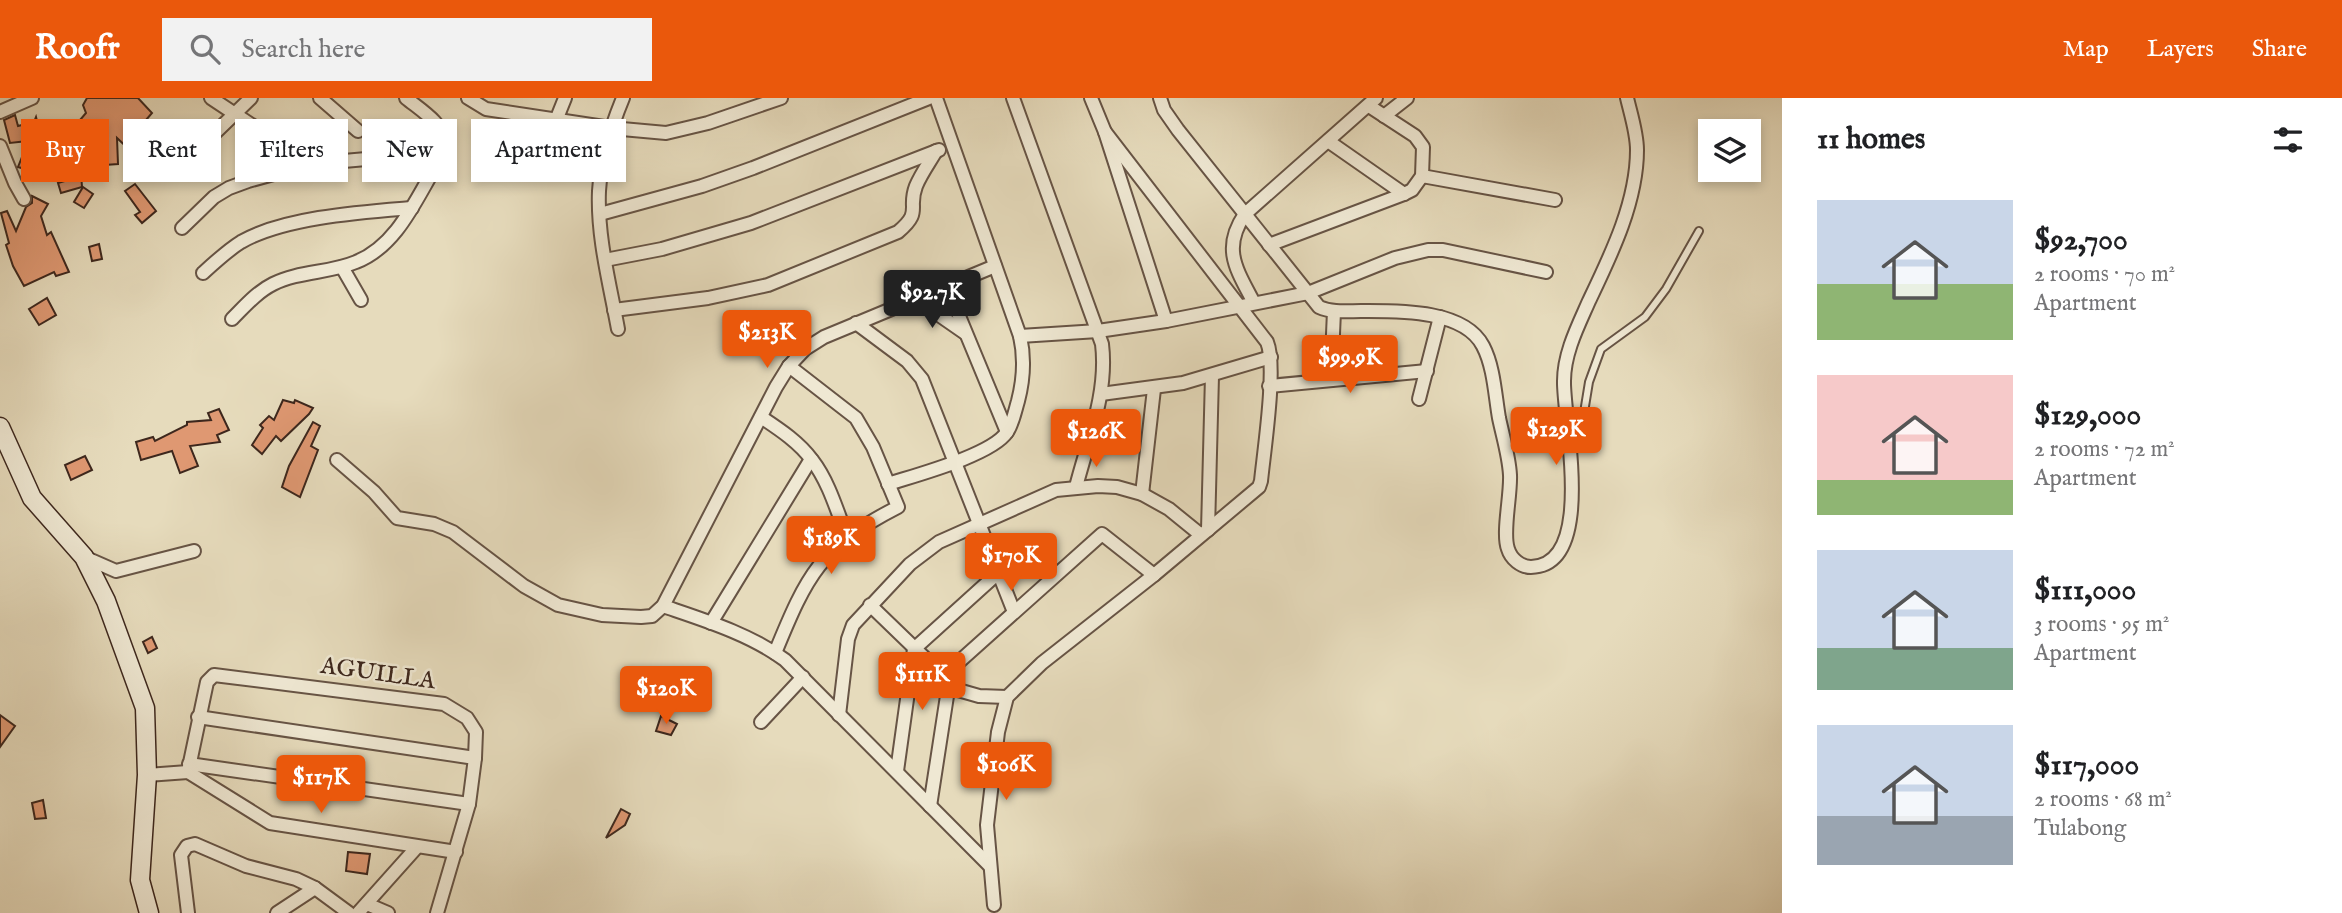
<!DOCTYPE html>
<html lang="en">
<head>
<meta charset="utf-8">
<style>
  :root { --surface:#fff; --page:#f2f2f2; --text:#202124; --muted:#757577; --accent:#ea580c }
  body { margin:0; font-family:"IM FELL English",serif; background:var(--page); color:var(--text); height:100vh; display:flex; flex-direction:column; font-size:26px; white-space:nowrap }
  * { box-sizing:border-box; margin:0 }
  p { font-size:23px; color:var(--muted) }
  .icon { flex:none; width:38px; height:38px; fill:none; stroke:currentColor; stroke-width:2; stroke-linecap:round; stroke-linejoin:round }
  .map { position:relative; flex:1; overflow:hidden }
  .details { display:flex; flex-direction:column; background:var(--surface); width:560px }
  .details>* { flex:none }
  .banner { position:absolute; left:21px; top:21px; width:665px; height:63px; display:flex; gap:14px }
  .fabs { position:absolute; left:1698px; top:21px; display:grid; gap:14px }
  .fabs a { display:grid; place-items:center; width:63px; height:63px; border-radius:0px; background:var(--surface); box-shadow:0 4px 10px #0003; font-size:35px }
  .price { position:absolute; translate:-50% -60px; padding:0 16px; border-radius:7px; background:var(--accent); color:#fff; font-size:23px; line-height:46px; filter:drop-shadow(0 2px 4px #0008) }
  .price::after { content:''; position:absolute; left:50%; top:42px; width:21px; height:16px; margin-left:-10px; background:inherit; clip-path:polygon(0 0,100% 0,50% 100%) }
  .price.active { background:#222; color:#fff }
  ul { padding:0; list-style:none }
  li { display:flex; align-items:center; gap:21px; height:175px; padding:0 35px }
  li span { display:grid; place-items:center; flex:none; width:196px; height:140px; border-radius:0px; color:#555 }
  li>.icon { margin-inline-start:auto }
  span .icon { width:84px; height:84px; fill:#fffc; stroke-width:1 }
  li b { font-size:30px }
  h2 { display:flex; justify-content:space-between; align-items:center; height:84px; padding:0 35px; font-size:30px }
  .pill { padding:0 24px; border-radius:0px; background:var(--surface); box-shadow:0 4px 10px #0003; font-size:24px; line-height:63px }
  .pill.active { background:var(--accent); color:#fff }
  header { display:flex; align-items:center; gap:42px; box-sizing:border-box; height:98px; padding:0 35px; background:var(--accent); color:#fff }
  header strong { font-size:33px }
  nav { display:flex; gap:38px; margin-inline-start:auto; font-size:24px }
  .search { width:490px; height:63px; background:var(--page); display:flex; align-items:center; gap:18px; box-sizing:border-box; padding:0 24px; border-radius:0px; color:var(--muted); font-size:26px }
  main { display:flex; flex:1; min-height:0 }
  .map>svg:first-child { display:block }
  .building { fill:#df9872; stroke:#3d271d; stroke-width:2 }
  .lines { fill:none; stroke-linecap:round; stroke-linejoin:round }
  .lane-casing { stroke:#675445; stroke-width:10 }
  .street-casing { stroke:#675445; stroke-width:16 }
  .secondary-casing { stroke:#3d271d; stroke-width:21 }
  .lane { stroke:#efe8d3; stroke-width:6 }
  .street { stroke:#efe8d3; stroke-width:12 }
  .secondary { stroke:#efe8d3; stroke-width:18 }
  .labels { text-anchor:middle; dominant-baseline:central; stroke-width:5; stroke-linejoin:round; paint-order:stroke }
  .street-label { font-size:24px; fill:#3d271d; stroke:#efe8d3 }
</style>
</head>
<body>
<header>
<strong>Roofr</strong>
<div class="search"><svg class="icon" aria-label="search" viewBox="0 0 24 24"><circle cx="10" cy="10" r="6"/><path d="M15 15l6 6"/></svg>Search here</div>
<nav><a>Map</a><a>Layers</a><a>Share</a></nav>
</header>
<main>
<div class="map">
<svg width="1782" height="815" viewBox="0 0 1782 815">
  <rect width="100%" height="100%" fill="#e6dbbc"/>
  <filter id="stains"><feTurbulence type="fractalNoise" baseFrequency=".00286" numOctaves="4"/><feColorMatrix values="0 0 0 0 .2 0 0 0 0 .09 0 0 0 0 .02 0 0 0 .5 -.17"/></filter>
  <radialGradient id="worn" r=".72"><stop offset=".6" stop-color="#630" stop-opacity="0"/><stop offset="1" stop-color="#630" stop-opacity=".3"/></radialGradient>
  <g class="building">
    <path d="M87,0H138L152,15L146,22L155,30L134,56L117,40L118,66L105,67V56L93,48L80,60L82,89L61,95L58,85L68,82L65,58L78,43L68,36L86,15L83,7Z"/>
    <path d="M15,17L18,28L22,27L23,31L32,29L36,19L42,43L27,46L28,43L10,45L4,22Z"/>
    <path d="M24,54L45,61L39,75L18,69Z"/>
    <path d="M135,86L156,113L142,125L135,117L140,114L125,93Z"/>
    <path d="M83,89L93,96L84,110L74,104Z"/>
    <path d="M32,98L48,106L41,118L47,137L51,134L69,174L56,178L54,174L24,188L13,168L6,147L9,145L1,115L7,113L16,133L26,109L32,105Z"/>
    <path d="M99,146L102,161L92,163L89,149Z"/>
    <path d="M47,200L56,217L39,227L29,211Z"/>
    <path d="M283,302L294,305L295,302L313,310L309,316L281,343L276,338L262,356L252,347L263,330L260,327L269,318L274,322Z"/>
    <path d="M219,311L229,332L217,337L220,344L190,348L198,368L180,375L172,353L141,362L136,344L153,339L155,343L187,327V324L211,322L208,315Z"/>
    <path d="M313,324L320,328L311,348L318,352L300,399L282,389L289,368Z"/>
    <path d="M85,358L92,372L71,382L65,367Z"/>
    <path d="M152,539L157,550L148,555L143,544Z"/>
    <path d="M0,617L15,628L0,649Z"/>
    <path d="M661,618L677,626L671,637L656,633Z"/>
    <path d="M43,702L46,720L35,721L32,705Z"/>
    <path d="M621,711L630,716L625,727L606,740Z"/>
    <path d="M348,754L370,756L367,776L346,773Z"/>
  </g>
  <g class="lines">
    <g class="lane-casing">
      <path id="lane" d="M1571,353L1579,345L1589,284L1601,251L1645,219L1666,191L1699,133"/>
    </g>
    <g class="street-casing">
      <g id="street">
        <path d="M211,0L310,66"/>
        <path d="M320,0L358,33"/>
        <path d="M468,0L486,11L611,30L666,35L708,25L781,0"/>
        <path d="M1013,0L1102,246C1108,295 1088,342 1076,389"/>
        <path d="M1091,0L1105,34L1166,223"/>
        <path d="M1160,0L1164,12L1178,32L1319,209C1332,215 1348,213 1361,213C1397,213 1464,211 1483,248C1494,269 1495,297 1499,320C1503,339 1509,358 1510,377C1511,398 1502,435 1508,451C1511,461 1521,469 1531,469C1597,468 1563,321 1564,283C1564,255 1578,228 1589,203C1611,157 1637,104 1637,52C1637,35 1631,17 1627,0"/>
        <path d="M0,14L32,0"/>
        <path d="M1384,18L1407,0"/>
        <path d="M557,20L565,0"/>
        <path d="M1328,43L1404,96"/>
        <path d="M0,48L15,85L24,101"/>
        <path d="M187,62L251,0"/>
        <path d="M1422,78L1555,102"/>
        <path d="M600,116L702,88L753,70L929,0"/>
        <path d="M182,130L214,99L229,90L248,83L310,66L445,54"/>
        <path d="M1269,147L1404,96L1412,92L1422,78L1423,49L1415,38L1369,8"/>
        <path d="M605,162L662,151L751,125L939,52"/>
        <path d="M342,169L361,202"/>
        <path d="M203,175C215,164 228,152 241,144C284,119 363,114 412,110"/>
        <path d="M947,189L1007,334"/>
        <path d="M916,201L965,235"/>
        <path d="M1254,205C1237,172 1221,151 1245,116L1376,0"/>
        <path d="M614,212L708,200L768,187L898,134C923,113 907,111 916,88C921,76 929,65 936,53"/>
        <path d="M232,221C245,208 257,194 273,186C299,173 330,175 356,164C392,150 411,112 429,80C436,70 443,59 447,47C443,25 422,13 406,0"/>
        <path d="M856,225L907,263L922,281L1014,514"/>
        <path d="M618,231C610,187 597,139 599,93C601,61 611,29 623,0"/>
        <path d="M1020,238L1098,233L1166,223L1308,195L1395,160L1428,152H1443L1546,174"/>
        <path d="M1331,282L1334,213"/>
        <path d="M1269,288L1427,273"/>
        <path d="M1101,296L1183,285L1271,259"/>
        <path d="M1419,301L1440,219"/>
        <path d="M761,319C779,331 799,344 812,362C829,384 837,413 847,439"/>
        <path d="M337,362L374,394L397,420L434,426L453,434L524,488L558,507L602,517L641,519L652,518L663,508L776,289L789,268L805,251L824,239L995,168"/>
        <path d="M888,386C916,377 992,357 1007,334C1013,325 1015,313 1018,303C1024,280 1025,260 1020,238L936,0"/>
        <path d="M1142,396L1154,291"/>
        <path d="M1208,432L1212,278"/>
        <path d="M84,459L116,473L194,453"/>
        <path d="M870,507L958,592L979,598L1007,599"/>
        <path d="M663,508C704,522 750,536 785,562L989,767"/>
        <path d="M711,525L811,361"/>
        <path d="M775,555C807,477 820,449 898,409L873,349L856,320L789,268"/>
        <path d="M942,579L1102,436L1154,477"/>
        <path d="M839,617L848,541L853,527L910,466L939,444L1056,392L1098,388L1117,389L1142,396L1169,411L1201,437"/>
        <path d="M198,619L475,660"/>
        <path d="M761,624L803,579"/>
        <path d="M189,666L469,706"/>
        <path d="M897,673L914,551L998,475"/>
        <path d="M188,674L207,584L214,577L444,606L467,620L476,634L475,660L469,706L437,815"/>
        <path d="M188,674L270,725L456,754"/>
        <path d="M147,677L188,674"/>
        <path d="M930,708L949,585"/>
        <path d="M367,806L388,815"/>
        <path d="M994,807L987,727L998,634L1007,599L1042,565L1154,477L1259,389L1261,383C1264,353 1277,268 1267,244L1105,34"/>
        <path d="M188,815L181,757L187,748L195,746L246,768L296,781L315,790L349,815"/>
        <path d="M277,815L315,790"/>
        <path d="M358,815L417,749"/>
      </g>
    </g>
    <g class="secondary-casing">
      <path id="secondary" d="M0,329L32,400L84,459L106,503L145,610L147,677L140,782L149,815"/>
    </g>
    <use href="#lane" class="lane"/>
    <use href="#street" class="street"/>
    <use href="#secondary" class="secondary"/>
  </g>
  <g class="labels">
    <g class="street-label">
      <text transform="translate(378 576) rotate(8)">AGUILLA</text>
    </g>
  </g>
  <rect width="100%" height="100%" filter="url(#stains)"/>
  <rect width="100%" height="100%" fill="url(#worn)"/>
</svg>
<div class="fabs">
<a><svg class="icon" aria-label="layers" viewBox="0 0 24 24"><path d="M12 4l9 5-9 5-9-5zM3 14l9 5 9-5"/></svg></a>
</div>
<b class="price active" style="left:932px;top:232px">$92.7K</b>
<b class="price" style="left:767px;top:272px">$213K</b>
<b class="price" style="left:1350px;top:297px">$99.9K</b>
<b class="price" style="left:1556px;top:369px">$129K</b>
<b class="price" style="left:1096px;top:371px">$126K</b>
<b class="price" style="left:831px;top:478px">$189K</b>
<b class="price" style="left:1011px;top:495px">$170K</b>
<b class="price" style="left:922px;top:614px">$111K</b>
<b class="price" style="left:666px;top:628px">$120K</b>
<b class="price" style="left:1006px;top:704px">$106K</b>
<b class="price" style="left:321px;top:717px">$117K</b>
<div class="banner">
<a class="pill active">Buy</a>
<a class="pill">Rent</a>
<a class="pill">Filters</a>
<a class="pill">New</a>
<a class="pill">Apartment</a>
</div>
</div>
<section class="details">
<h2>11 homes<svg class="icon" aria-label="filters" viewBox="0 0 24 24"><path d="M4 7h16M4 17h16"/><circle cx="9" cy="7" r="2"/><circle cx="15" cy="17" r="2"/></svg></h2>
<ul>
<li><span style="background:linear-gradient(#c9d6e8 60%,#8fb573 0)"><svg class="icon" aria-label="home" viewBox="0 0 24 24"><path d="M3 11l9-7 9 7M6 9v11h12V9"/></svg></span><div><b>$92,700</b><p>2 rooms · 70 m²</p><p>Apartment</p></div></li>
<li><span style="background:linear-gradient(#f6c9c9 75%,#8fb573 0)"><svg class="icon" aria-label="home" viewBox="0 0 24 24"><path d="M3 11l9-7 9 7M6 9v11h12V9"/></svg></span><div><b>$129,000</b><p>2 rooms · 72 m²</p><p>Apartment</p></div></li>
<li><span style="background:linear-gradient(#c9d6e8 70%,#7fa58c 0)"><svg class="icon" aria-label="home" viewBox="0 0 24 24"><path d="M3 11l9-7 9 7M6 9v11h12V9"/></svg></span><div><b>$111,000</b><p>3 rooms · 95 m²</p><p>Apartment</p></div></li>
<li><span style="background:linear-gradient(#c9d6e8 65%,#9aa5b1 0)"><svg class="icon" aria-label="home" viewBox="0 0 24 24"><path d="M3 11l9-7 9 7M6 9v11h12V9"/></svg></span><div><b>$117,000</b><p>2 rooms · 68 m²</p><p>Tulabong</p></div></li>
</ul>
</section>
</main>
</body>
</html>
